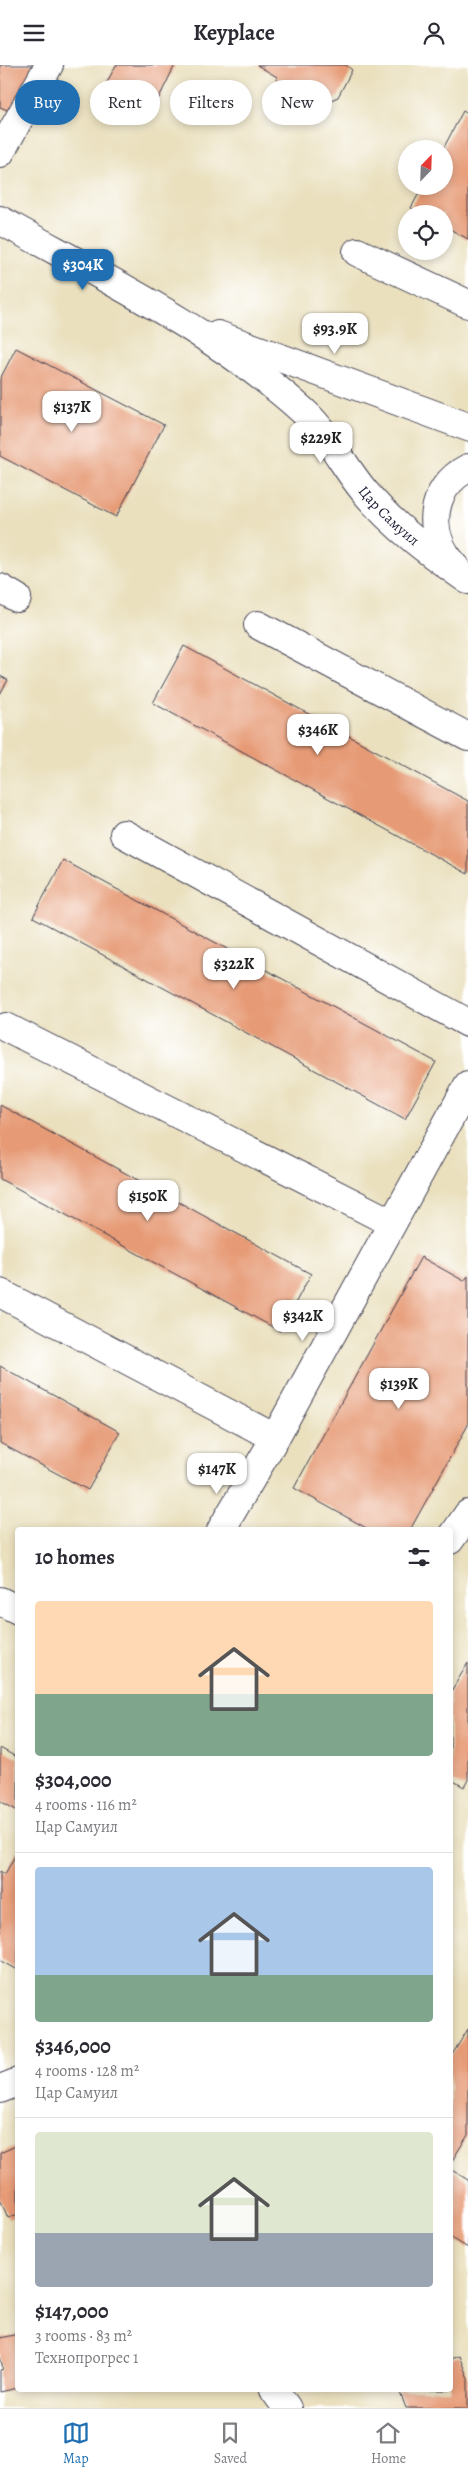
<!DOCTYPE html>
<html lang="en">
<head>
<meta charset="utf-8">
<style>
  :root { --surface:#fff; --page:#f7f7f7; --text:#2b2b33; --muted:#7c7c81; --line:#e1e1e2; --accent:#1f6fb2 }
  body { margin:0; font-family:Alegreya,serif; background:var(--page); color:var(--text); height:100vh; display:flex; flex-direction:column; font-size:19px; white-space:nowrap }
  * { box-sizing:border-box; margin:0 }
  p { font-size:16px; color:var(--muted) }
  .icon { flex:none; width:28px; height:28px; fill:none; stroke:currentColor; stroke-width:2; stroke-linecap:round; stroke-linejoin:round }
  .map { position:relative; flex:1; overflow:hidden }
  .panel { position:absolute; left:15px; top:1462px; width:438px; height:865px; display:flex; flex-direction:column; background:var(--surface); border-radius:5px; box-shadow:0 2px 8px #0003 }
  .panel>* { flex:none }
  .banner { position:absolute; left:15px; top:15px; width:439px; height:45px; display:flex; gap:10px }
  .needle { width:32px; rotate:23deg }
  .controls { position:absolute; left:398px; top:75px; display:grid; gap:10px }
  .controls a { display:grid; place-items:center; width:55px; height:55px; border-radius:50%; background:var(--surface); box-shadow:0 2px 8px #0003; font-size:25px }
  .price { position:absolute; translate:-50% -42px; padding:0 11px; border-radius:10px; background:#fff; color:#222; font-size:16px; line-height:32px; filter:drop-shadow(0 1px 2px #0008) }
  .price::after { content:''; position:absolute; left:50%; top:30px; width:15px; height:11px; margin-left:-8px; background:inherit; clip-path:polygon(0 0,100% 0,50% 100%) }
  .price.current { background:var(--accent); color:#fff }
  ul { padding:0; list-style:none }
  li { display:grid; align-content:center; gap:10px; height:265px; padding:0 20px }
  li+li { border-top:1px solid var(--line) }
  li span { display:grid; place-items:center; height:155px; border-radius:5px; color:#555 }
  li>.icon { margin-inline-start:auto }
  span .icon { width:90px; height:90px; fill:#fffc; stroke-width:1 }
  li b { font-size:21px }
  h2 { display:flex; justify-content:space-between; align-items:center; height:60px; padding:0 20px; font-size:21px }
  .pill { padding:0 18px; border-radius:22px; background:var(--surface); box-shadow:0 2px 8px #0003; font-size:18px; line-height:45px }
  .pill.current { background:var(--accent); color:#fff }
  header { display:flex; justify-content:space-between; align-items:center; height:65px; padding:0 20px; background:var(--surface); font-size:22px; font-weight:600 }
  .menu { display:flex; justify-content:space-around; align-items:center; height:70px; border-top:1px solid var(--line); background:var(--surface); font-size:14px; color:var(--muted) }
  .menu a { display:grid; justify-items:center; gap:2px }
  .menu .current { color:var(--accent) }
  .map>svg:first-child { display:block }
  .building { fill:#e69a75 }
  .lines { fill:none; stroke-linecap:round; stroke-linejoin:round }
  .minor-casing { stroke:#403e4f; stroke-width:30 }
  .minor { stroke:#fff; stroke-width:28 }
  .labels { text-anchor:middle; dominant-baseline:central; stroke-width:4; stroke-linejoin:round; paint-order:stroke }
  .street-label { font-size:15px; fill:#22223b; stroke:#fff }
</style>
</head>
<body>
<header><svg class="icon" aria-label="menu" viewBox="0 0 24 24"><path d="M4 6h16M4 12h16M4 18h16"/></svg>Keyplace<svg class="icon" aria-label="person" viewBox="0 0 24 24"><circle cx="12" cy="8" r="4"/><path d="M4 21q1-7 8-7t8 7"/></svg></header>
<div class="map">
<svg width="468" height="2343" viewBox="0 0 468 2343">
  <rect width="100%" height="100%" fill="#fff"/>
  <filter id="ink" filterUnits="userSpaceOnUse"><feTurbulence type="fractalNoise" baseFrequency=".02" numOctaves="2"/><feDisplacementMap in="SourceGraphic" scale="10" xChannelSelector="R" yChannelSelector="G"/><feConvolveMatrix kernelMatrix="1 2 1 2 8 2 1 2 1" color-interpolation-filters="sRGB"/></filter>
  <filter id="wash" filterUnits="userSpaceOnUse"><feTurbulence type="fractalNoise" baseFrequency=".0096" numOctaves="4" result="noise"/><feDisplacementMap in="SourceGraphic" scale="20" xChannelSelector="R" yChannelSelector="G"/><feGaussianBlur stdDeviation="1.12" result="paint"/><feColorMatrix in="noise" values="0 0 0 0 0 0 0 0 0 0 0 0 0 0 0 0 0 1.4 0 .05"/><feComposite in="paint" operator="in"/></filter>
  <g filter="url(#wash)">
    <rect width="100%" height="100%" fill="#eae0be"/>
    <g id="blocks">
      <g class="building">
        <path d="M0,0H34L12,47L0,42Z"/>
        <path d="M116,0H175L153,45L105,21Z"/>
        <path d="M257,0H346L352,5L338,32L312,43L277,25V12Z"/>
        <path d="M463,46L468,49V174L444,161V149H421L411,143L423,121H444L443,84Z"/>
        <path d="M16,283L164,360L116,452L0,391V314Z"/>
        <path d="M184,581L468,736V809L153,638Z"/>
        <path d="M0,611L8,615L0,629Z"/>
        <path d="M63,795L436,997L405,1054L33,852Z"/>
        <path d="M0,1040L311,1209L280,1266L0,1114Z"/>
        <path d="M421,1192L464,1216L468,1211V1360L410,1465H370L294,1423Z"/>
        <path d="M0,1301L120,1367L88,1425L0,1378Z"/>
        <path d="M468,1598V1715L464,1722L450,1714V1628Z"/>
        <path d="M0,1683L18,1693V1746L0,1736Z"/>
        <path d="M18,1785V1905L0,1895V1806L5,1809Z"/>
        <path d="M468,1964V2070L450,2099V1993Z"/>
        <path d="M18,2080V2149L8,2153L0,2134V2088Z"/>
        <path d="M450,2104L468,2115V2183L450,2172Z"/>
        <path d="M18,2269V2323L0,2327V2305L3,2304L0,2291V2273Z"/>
        <path d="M459,2291L468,2313V2343H406L399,2325H450V2294Z"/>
      </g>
    </g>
  </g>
  <g filter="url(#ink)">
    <use href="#blocks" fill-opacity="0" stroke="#403e4f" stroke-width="1"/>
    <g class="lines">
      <g class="minor-casing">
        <g id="minor">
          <path d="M0,88L49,0"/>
          <path id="s1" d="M0,155C104,213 214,266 303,346C329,369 343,401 365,427C394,462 431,489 468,515"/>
          <path d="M357,187L468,239"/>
          <path d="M218,270L468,362"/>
          <path d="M455,501C425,470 429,423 468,403"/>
          <path d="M0,523L17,533"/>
          <path d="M258,560L468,672"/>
          <path d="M124,769L468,958"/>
          <path d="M6,962L392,1158"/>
          <path d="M0,1228L275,1373"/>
          <path d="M221,1465L275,1373L468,1020"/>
          <path d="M450,1475L468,1449"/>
          <path d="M0,1536L18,1545"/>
          <path d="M0,2024L18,2017"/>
          <path d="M274,2325L287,2343"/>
        </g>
      </g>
      <use href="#minor" class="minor"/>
    </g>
  </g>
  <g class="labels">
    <g class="street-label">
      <text stroke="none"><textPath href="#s1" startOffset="495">Цар Самуил</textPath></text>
    </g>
  </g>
</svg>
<div class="controls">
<a><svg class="needle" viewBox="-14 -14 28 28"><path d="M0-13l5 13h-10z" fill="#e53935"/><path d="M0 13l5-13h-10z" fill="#7c7c81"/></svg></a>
<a><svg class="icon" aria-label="locate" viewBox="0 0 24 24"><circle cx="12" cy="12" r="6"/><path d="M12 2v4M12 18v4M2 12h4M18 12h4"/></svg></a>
</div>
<b class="price current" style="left:83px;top:226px">$304K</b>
<b class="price" style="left:335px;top:290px">$93.9K</b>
<b class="price" style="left:72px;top:368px">$137K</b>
<b class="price" style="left:321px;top:399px">$229K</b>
<b class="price" style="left:318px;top:691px">$346K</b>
<b class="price" style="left:234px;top:925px">$322K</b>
<b class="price" style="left:148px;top:1157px">$150K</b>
<b class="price" style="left:303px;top:1277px">$342K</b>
<b class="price" style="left:399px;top:1345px">$139K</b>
<b class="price" style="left:217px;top:1430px">$147K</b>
<div class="banner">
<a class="pill current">Buy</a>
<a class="pill">Rent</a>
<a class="pill">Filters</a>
<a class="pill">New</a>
</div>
<section class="panel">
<h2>10 homes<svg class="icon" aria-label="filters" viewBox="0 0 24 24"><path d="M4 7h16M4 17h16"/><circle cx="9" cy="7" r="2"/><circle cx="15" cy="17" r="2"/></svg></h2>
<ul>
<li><span style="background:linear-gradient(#ffd9b3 60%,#7fa58c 0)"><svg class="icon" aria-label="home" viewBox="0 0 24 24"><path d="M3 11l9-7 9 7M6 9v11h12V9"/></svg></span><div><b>$304,000</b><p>4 rooms · 116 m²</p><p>Цар Самуил</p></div></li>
<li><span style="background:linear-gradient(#a9c7e8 70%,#7fa58c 0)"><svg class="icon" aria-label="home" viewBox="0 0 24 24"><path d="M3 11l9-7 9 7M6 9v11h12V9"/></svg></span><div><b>$346,000</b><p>4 rooms · 128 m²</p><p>Цар Самуил</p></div></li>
<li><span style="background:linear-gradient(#dfe7d0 65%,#9aa5b1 0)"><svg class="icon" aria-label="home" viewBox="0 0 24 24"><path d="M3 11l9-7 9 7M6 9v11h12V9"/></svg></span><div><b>$147,000</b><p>3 rooms · 83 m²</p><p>Технопрогрес 1</p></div></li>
</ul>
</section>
</div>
<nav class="menu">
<a class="current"><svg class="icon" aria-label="map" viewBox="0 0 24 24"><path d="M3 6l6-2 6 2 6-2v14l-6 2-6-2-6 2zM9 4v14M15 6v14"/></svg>Map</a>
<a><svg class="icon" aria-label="saved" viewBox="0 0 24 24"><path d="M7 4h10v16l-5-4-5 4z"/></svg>Saved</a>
<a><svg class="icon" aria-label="home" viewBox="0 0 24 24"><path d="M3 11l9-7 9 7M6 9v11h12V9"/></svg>Home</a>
</nav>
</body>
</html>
